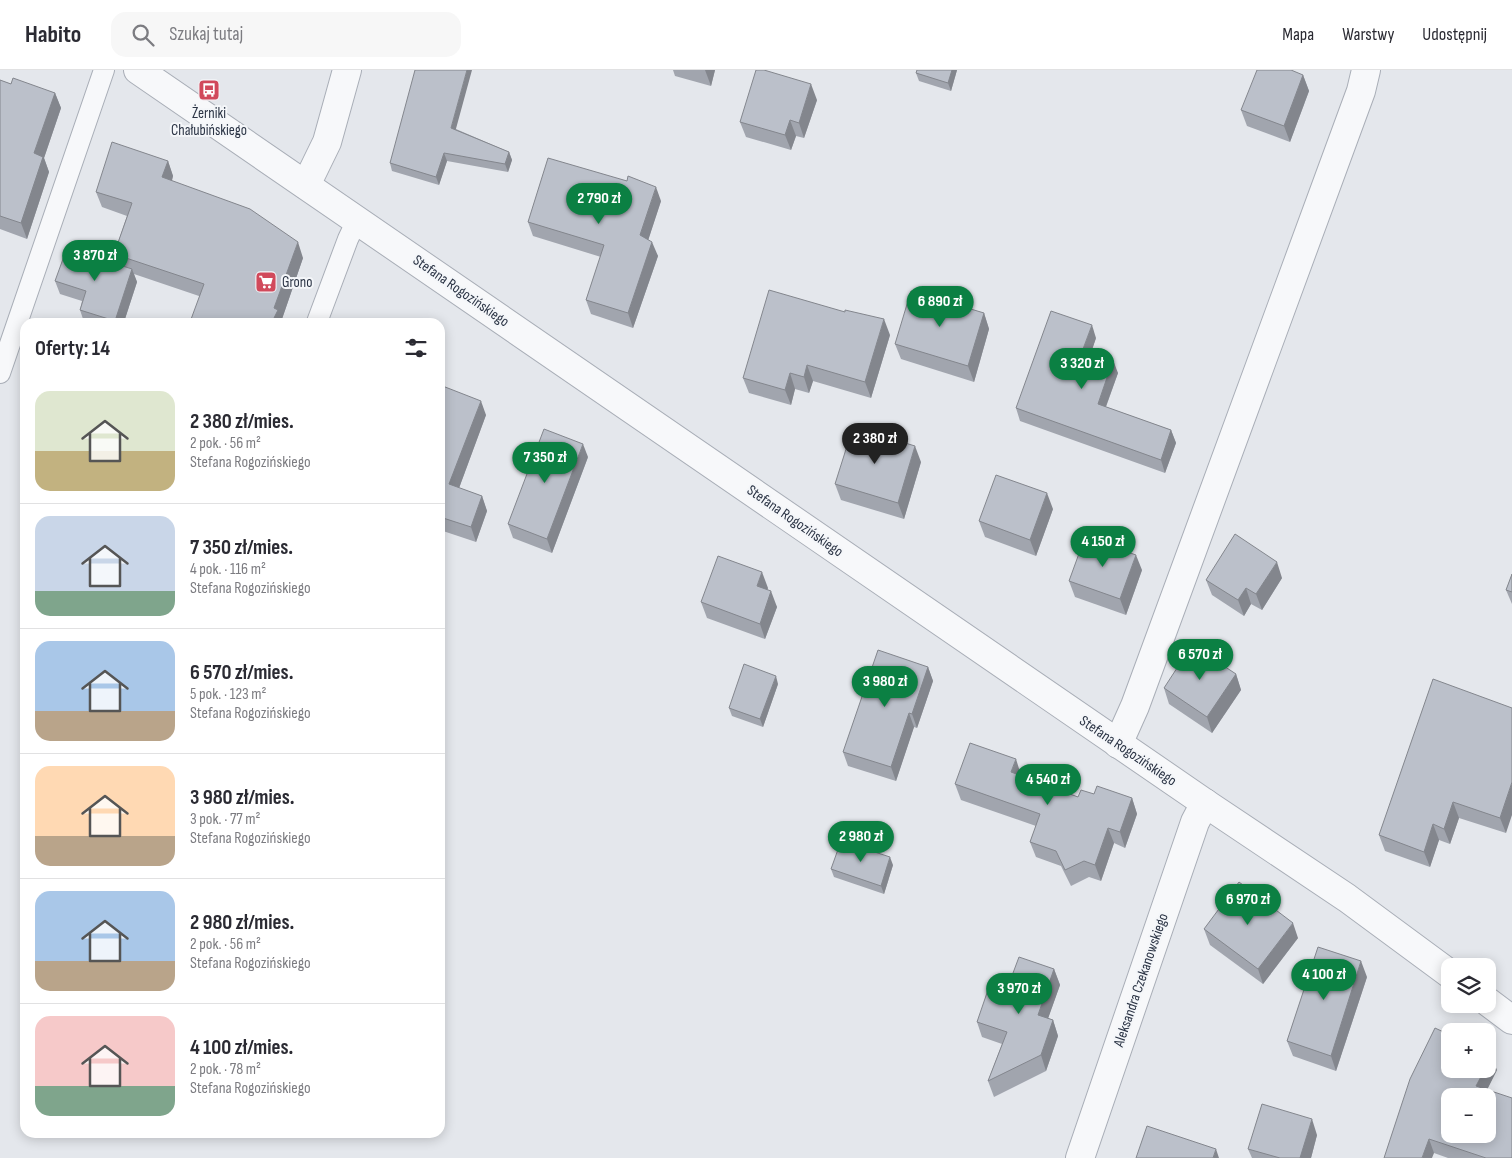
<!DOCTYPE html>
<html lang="pl">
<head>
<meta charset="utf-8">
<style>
  :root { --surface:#fff; --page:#f7f7f7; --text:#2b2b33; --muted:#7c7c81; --line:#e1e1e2; --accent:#0b8043 }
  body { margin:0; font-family:"Sofia Sans Condensed",sans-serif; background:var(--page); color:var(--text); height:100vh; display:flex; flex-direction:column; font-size:19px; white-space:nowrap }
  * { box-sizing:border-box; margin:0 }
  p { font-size:16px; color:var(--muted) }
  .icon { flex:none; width:28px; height:28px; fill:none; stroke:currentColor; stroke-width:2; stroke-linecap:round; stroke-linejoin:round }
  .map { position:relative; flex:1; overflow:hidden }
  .details { position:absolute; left:20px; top:248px; width:425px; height:820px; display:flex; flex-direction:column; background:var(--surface); border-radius:15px; box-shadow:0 2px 12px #0003 }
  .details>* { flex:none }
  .controls { position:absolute; left:1441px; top:888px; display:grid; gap:10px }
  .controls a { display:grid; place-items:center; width:55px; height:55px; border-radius:10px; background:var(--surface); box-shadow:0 2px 12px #0003; font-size:25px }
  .price { position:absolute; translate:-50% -42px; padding:0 11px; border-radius:18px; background:var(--accent); color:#fff; font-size:16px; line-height:32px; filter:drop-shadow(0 1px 2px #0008) }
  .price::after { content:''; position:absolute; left:50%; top:30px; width:15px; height:11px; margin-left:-8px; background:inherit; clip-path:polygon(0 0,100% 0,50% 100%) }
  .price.on { background:#222; color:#fff }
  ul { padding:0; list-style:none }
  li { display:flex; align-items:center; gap:15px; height:125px; padding:0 15px }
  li+li { border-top:1px solid var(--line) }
  li span { display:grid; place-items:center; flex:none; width:140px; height:100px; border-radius:15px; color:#555 }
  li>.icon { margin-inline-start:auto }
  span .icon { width:60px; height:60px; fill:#fffc; stroke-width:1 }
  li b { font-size:21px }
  h2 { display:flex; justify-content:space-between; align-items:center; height:60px; padding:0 15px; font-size:21px }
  header { display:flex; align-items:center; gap:30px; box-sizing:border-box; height:70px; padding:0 25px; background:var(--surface); border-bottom:1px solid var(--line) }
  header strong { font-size:24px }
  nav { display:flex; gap:28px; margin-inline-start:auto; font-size:18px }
  .search { width:350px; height:45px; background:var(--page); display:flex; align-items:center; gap:12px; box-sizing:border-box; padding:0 18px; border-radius:15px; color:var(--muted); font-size:19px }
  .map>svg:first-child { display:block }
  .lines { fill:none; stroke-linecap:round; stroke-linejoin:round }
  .lane-casing { stroke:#a9aeb7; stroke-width:22 }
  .street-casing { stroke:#a9aeb7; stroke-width:30 }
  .lane { stroke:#f7f8fa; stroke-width:20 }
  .street { stroke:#f7f8fa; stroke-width:28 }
  .wall { fill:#a1a5ae }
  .shaded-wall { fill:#83868d }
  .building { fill:#bbc0ca; stroke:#83868d; fill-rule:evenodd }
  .labels { text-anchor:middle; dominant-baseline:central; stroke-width:4; stroke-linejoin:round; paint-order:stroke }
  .poi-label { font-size:15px; fill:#2b3445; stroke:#f4f6f9 }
  .street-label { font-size:15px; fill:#2b3445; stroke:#f4f6f9 }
</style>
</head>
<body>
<header>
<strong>Habito</strong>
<div class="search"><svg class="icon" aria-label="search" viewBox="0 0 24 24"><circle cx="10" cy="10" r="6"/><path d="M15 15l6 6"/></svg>Szukaj tutaj</div>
<nav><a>Mapa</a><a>Warstwy</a><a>Udostępnij</a></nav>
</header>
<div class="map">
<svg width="1512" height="1088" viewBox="0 0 1512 1088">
  <rect width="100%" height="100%" fill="#e4e7ec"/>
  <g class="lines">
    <g class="lane-casing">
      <g id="lane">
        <path d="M317,252L348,169L357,150"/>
        <path d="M0,303L104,0"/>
      </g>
    </g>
    <g class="street-casing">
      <g id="street">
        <path d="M138,0L1205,733L1347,828L1450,904"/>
        <path d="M306,115L327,72L347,0"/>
        <path d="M1118,674L1135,636L1361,21L1366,0"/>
        <path d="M1488,932L1512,950"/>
        <path d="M1080,1088L1195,752L1205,733"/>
      </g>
    </g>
    <use href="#lane" class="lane"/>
    <use href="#street" class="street"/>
  </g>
  <g class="wall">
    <path d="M673,0H715L711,16L675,6Z"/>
    <path d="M917,0H957L951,21L919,11L916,3Z"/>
    <path d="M1303,5L1309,21L1290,72L1247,56L1241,40Z"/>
    <path d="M0,10L11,14L55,23L61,38L44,88L49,102L27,169L0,159Z"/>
    <path d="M817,30L804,68L796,66L791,80L746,67L740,52Z"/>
    <path d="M456,59L509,82L512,90L508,102L447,91L439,115L392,101L390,93Z"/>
    <path d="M168,91L173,106L172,111L303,188L282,249L199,226L134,204L137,212L124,252H84L80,240L82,231L60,224L55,211L117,195L114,184L127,146L102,137L96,122Z"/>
    <path d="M661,131L648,170L658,186L633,258L591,244L586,230L601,187L533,166L528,152Z"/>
    <path d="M984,243L989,259L974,312L901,289L895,274Z"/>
    <path d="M890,265L871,328L813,311L809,323L795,319L791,335L749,323L743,308Z"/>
    <path d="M1096,268L1091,282L1118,303L1106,337L1171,360L1176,373L1165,403L1020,351L1016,338Z"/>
    <path d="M440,315L486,345L459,418L482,426L487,441L476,472L440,460Z"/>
    <path d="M588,387L552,483L513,468L508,454Z"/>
    <path d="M921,392L904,449L841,430L835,414Z"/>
    <path d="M1053,439L1036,486L985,467L979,451Z"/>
    <path d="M1142,500L1126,545L1075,527L1069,511Z"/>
    <path d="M1512,504V534L1506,520Z"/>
    <path d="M1282,508L1262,540L1251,534L1244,546L1212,525L1206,510Z"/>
    <path d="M768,518L767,520L777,537L765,569L707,548L701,532Z"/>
    <path d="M928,597L933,611L917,658L914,657L896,711L848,696L843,682Z"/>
    <path d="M1236,604L1241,620L1212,663L1169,634L1164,618Z"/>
    <path d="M778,614L763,657L732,646L729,638Z"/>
    <path d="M1512,638L1506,763L1459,748L1450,774L1439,770L1430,797L1385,781L1379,765Z"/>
    <path d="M1021,705L1078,727L1094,724L1132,728L1137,744L1125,778L1114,773L1101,811L1089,807L1071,816L1061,796L1036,787L1030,772L1036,756L961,730L955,714Z"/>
    <path d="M893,795L884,824L834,807L831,799Z"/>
    <path d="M1204,859L1298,868L1263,914L1210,875Z"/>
    <path d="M1054,899L1060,915L1048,948L1053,950L1058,966L1046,1001L994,1027L988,1011L1002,974L982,967L977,952L1007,919Z"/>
    <path d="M1367,907L1336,1001L1293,986L1287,971Z"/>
    <path d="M1497,1000L1487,1019L1512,1088H1448L1434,1083L1384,1088Z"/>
    <path d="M1317,1065L1311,1088H1252L1248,1079Z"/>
  </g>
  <g class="shaded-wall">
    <path d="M467,0H472L454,66L451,58Z"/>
    <path d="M705,0H715L711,16Z"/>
    <path d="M952,0H957L951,21L948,13Z"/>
    <path d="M1303,5L1309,21L1290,72L1284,56Z"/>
    <path d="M811,14L817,30L804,68L799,53Z"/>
    <path d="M55,23L61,38L44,88L49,102L27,169L21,153L34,83Z"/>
    <path d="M790,50L796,66L791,80L785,65Z"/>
    <path d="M509,82L512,90L508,102L505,94Z"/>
    <path d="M444,83L447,91L439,115L436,107Z"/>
    <path d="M168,91L173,106L168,123L162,107Z"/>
    <path d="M656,117L661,131L645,180L640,165Z"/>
    <path d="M298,172L303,188L282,249L283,252H272L274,238Z"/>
    <path d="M652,172L658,186L633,258L628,243Z"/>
    <path d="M132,199L137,212L124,252H116L115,251Z"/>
    <path d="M984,243L989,259L974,312L968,296Z"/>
    <path d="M884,249L890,265L871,328L865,312Z"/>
    <path d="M1092,255L1096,268L1088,292L1083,279Z"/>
    <path d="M1113,290L1118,303L1102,347L1098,334Z"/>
    <path d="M807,295L813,311L809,323L804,307Z"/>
    <path d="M790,303L795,319L791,335L785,320Z"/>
    <path d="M481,331L486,345L455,429L449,414Z"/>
    <path d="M1171,360L1176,373L1165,403L1161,390Z"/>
    <path d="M583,374L588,387L552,483L547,469Z"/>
    <path d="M915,376L921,392L904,449L898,433Z"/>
    <path d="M1047,423L1053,439L1036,486L1030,470Z"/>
    <path d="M482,426L487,441L476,472L471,457Z"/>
    <path d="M1136,485L1142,500L1126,545L1120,529Z"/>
    <path d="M1277,492L1282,508L1262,540L1256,524Z"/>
    <path d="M762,502L768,518L763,532L757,516Z"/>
    <path d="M1246,518L1251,534L1244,546L1238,530Z"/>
    <path d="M771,521L777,537L765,569L760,554Z"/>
    <path d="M928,597L933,611L917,658L912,644Z"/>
    <path d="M1236,604L1241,620L1212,663L1207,647Z"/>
    <path d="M776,606L778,614L763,657L760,649Z"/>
    <path d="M909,643L914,657L896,711L891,697Z"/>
    <path d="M1016,689L1021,705L1017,717L1011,702Z"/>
    <path d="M1512,712V745L1506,763L1500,748Z"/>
    <path d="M1132,728L1137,744L1125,778L1120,762Z"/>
    <path d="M1453,732L1459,748L1450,774L1444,759Z"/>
    <path d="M1433,754L1439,770L1430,797L1424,782Z"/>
    <path d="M1108,758L1114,773L1101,811L1095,795Z"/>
    <path d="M890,787L893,795L884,824L881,816Z"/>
    <path d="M1293,853L1298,868L1263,914L1258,899Z"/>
    <path d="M1361,891L1367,907L1336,1001L1331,986Z"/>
    <path d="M1054,899L1060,915L1044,960L1038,945Z"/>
    <path d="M1053,950L1058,966L1046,1001L1041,985Z"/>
    <path d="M1491,985L1497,1000L1484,1026L1476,1016L1485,999H1488V993Z"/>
    <path d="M1312,1049L1317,1065L1311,1088H1300Z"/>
    <path d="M1429,1069L1434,1083L1432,1088H1422Z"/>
    <path d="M1216,1079L1219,1088H1213Z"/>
  </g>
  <g class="building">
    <path d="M415,0H467L451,58L509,82L505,94L444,83L436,107L390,93Z"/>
    <path d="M756,0H764L811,14L799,53L790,50L785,65L740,52Z"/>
    <path d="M917,0H952L948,13L916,3Z"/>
    <path d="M1257,0H1291L1303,5L1284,56L1241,40Z"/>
    <path d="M13,8L55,23L34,83L43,87L21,153L0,146V10L11,14Z"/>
    <path d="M112,72L168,91L162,107L250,139L298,172L274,238L278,240L272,252H190L204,214L114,184L132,133L96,122Z"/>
    <path d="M548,88L627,111L628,106L656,117L640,165L652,172L628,243L586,230L604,175L528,152Z"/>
    <path d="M67,178L132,199L115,251L80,240L86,221L55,211Z"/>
    <path d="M769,220L845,242V240L884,249L865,312L807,295L804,307L790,303L785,320L743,308Z"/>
    <path d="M911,221L984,243L968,296L895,274Z"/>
    <path d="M1051,241L1092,255L1083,279L1113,290L1098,334L1171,360L1161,390L1016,338Z"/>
    <path d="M440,315L481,331L449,414L482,426L471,457L440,447Z"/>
    <path d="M853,357L915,376L898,433L835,414Z"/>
    <path d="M544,359L583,374L547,469L508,454Z"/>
    <path d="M996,405L1047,423L1030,470L979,451Z"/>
    <path d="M1235,464L1277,492L1256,524L1246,518L1238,530L1206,510Z"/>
    <path d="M1085,467L1136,485L1120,529L1069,511Z"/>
    <path d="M718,486L762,502L757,516L771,521L760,554L701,532Z"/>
    <path d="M1512,504V522L1506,520Z"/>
    <path d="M1192,575L1236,604L1207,647L1164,618Z"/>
    <path d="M878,580L928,597L912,644L909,643L891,697L843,682Z"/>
    <path d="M744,594L776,606L760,649L729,638Z"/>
    <path d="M1433,609L1512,638V712L1500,748L1453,732L1444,759L1433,754L1424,782L1379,765Z"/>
    <path d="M970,673L1016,689L1011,702L1078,727L1081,720L1094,724L1097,716L1132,728L1120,762L1108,758L1095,795L1084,791L1065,800L1056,781L1030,772L1040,744L955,714Z"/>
    <path d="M841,771L890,787L881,816L831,799Z"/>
    <path d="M1239,812L1293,853L1258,899L1204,859Z"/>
    <path d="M1318,877L1361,891L1331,986L1287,971Z"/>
    <path d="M1019,887L1054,899L1038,945L1053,950L1041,985L988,1011L1007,962L977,952L990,914L1007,919Z"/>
    <path d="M1435,958L1450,965V999H1485L1476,1016L1512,1028V1088H1486L1429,1069L1422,1088H1384L1410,1009ZM1450,1026H1488V1064H1450Z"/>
    <path d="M1488,983L1491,985L1488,993Z"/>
    <path d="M1262,1034L1312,1049L1300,1088H1280L1248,1079Z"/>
    <path d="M1147,1056L1216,1079L1213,1088H1136Z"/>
  </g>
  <defs>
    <g id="bus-square" transform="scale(1.125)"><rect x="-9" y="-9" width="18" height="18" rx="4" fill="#d1495b" stroke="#f4f6f9"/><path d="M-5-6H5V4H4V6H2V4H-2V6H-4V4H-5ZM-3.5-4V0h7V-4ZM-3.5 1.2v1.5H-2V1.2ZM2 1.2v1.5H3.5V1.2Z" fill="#fff"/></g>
    <g id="supermarket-square" transform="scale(1.125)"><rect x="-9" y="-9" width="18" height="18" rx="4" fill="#d1495b" stroke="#f4f6f9"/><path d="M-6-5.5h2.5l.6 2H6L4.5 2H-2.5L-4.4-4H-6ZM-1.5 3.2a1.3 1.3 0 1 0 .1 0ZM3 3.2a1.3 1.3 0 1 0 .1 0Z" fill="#fff"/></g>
  </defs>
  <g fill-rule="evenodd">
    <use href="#bus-square" x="209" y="20"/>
    <use href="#supermarket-square" x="266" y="212"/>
  </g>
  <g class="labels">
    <g class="poi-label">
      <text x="209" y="43">Żerniki<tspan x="209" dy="17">Chałubińskiego</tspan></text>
      <text x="282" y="212" text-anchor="start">Grono</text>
    </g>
    <g class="street-label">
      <text transform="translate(461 221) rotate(35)">Stefana Rogozińskiego</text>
      <text transform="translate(795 451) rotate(35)">Stefana Rogozińskiego</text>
      <text transform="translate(1128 681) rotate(34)">Stefana Rogozińskiego</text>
      <text transform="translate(1141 910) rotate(-71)">Aleksandra Czekanowskiego</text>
    </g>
  </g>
</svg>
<div class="controls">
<a><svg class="icon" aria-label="layers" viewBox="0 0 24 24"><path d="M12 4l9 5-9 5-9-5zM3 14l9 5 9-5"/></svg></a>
<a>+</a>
<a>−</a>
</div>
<b class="price" style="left:599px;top:155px">2 790 zł</b>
<b class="price" style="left:95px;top:212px">3 870 zł</b>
<b class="price" style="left:940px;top:258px">6 890 zł</b>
<b class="price" style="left:1082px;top:320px">3 320 zł</b>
<b class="price on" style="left:875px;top:395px">2 380 zł</b>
<b class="price" style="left:545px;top:414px">7 350 zł</b>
<b class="price" style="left:1103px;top:498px">4 150 zł</b>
<b class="price" style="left:1200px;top:611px">6 570 zł</b>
<b class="price" style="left:885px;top:638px">3 980 zł</b>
<b class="price" style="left:1048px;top:736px">4 540 zł</b>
<b class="price" style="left:861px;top:793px">2 980 zł</b>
<b class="price" style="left:1248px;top:856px">6 970 zł</b>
<b class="price" style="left:1324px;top:931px">4 100 zł</b>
<b class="price" style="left:1019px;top:945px">3 970 zł</b>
<section class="details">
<h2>Oferty: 14<svg class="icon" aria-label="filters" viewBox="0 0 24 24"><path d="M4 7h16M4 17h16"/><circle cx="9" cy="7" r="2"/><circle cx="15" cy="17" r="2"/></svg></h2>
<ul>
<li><span style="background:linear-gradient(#dfe7d0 60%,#c2b280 0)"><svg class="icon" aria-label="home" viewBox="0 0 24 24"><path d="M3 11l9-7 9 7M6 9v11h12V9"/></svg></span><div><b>2 380 zł/mies.</b><p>2 pok. · 56 m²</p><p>Stefana Rogozińskiego</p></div></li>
<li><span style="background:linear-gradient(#c9d6e8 75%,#7fa58c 0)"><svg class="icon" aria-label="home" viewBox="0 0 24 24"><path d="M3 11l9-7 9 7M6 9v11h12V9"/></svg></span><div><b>7 350 zł/mies.</b><p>4 pok. · 116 m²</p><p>Stefana Rogozińskiego</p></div></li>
<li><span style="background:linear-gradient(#a9c7e8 70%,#b9a48a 0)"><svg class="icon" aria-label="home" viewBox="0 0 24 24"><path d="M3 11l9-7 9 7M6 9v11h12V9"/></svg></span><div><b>6 570 zł/mies.</b><p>5 pok. · 123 m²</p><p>Stefana Rogozińskiego</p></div></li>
<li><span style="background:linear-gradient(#ffd9b3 70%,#b9a48a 0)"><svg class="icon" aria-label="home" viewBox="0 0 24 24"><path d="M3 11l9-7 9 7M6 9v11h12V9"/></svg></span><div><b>3 980 zł/mies.</b><p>3 pok. · 77 m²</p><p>Stefana Rogozińskiego</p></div></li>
<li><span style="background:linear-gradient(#a9c7e8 70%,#b9a48a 0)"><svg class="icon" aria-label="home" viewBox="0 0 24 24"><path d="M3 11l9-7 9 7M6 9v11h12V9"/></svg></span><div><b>2 980 zł/mies.</b><p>2 pok. · 56 m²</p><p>Stefana Rogozińskiego</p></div></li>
<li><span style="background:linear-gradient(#f6c9c9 70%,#7fa58c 0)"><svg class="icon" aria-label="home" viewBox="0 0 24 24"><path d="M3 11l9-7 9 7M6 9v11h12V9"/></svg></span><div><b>4 100 zł/mies.</b><p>2 pok. · 78 m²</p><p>Stefana Rogozińskiego</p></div></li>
</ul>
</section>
</div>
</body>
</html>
